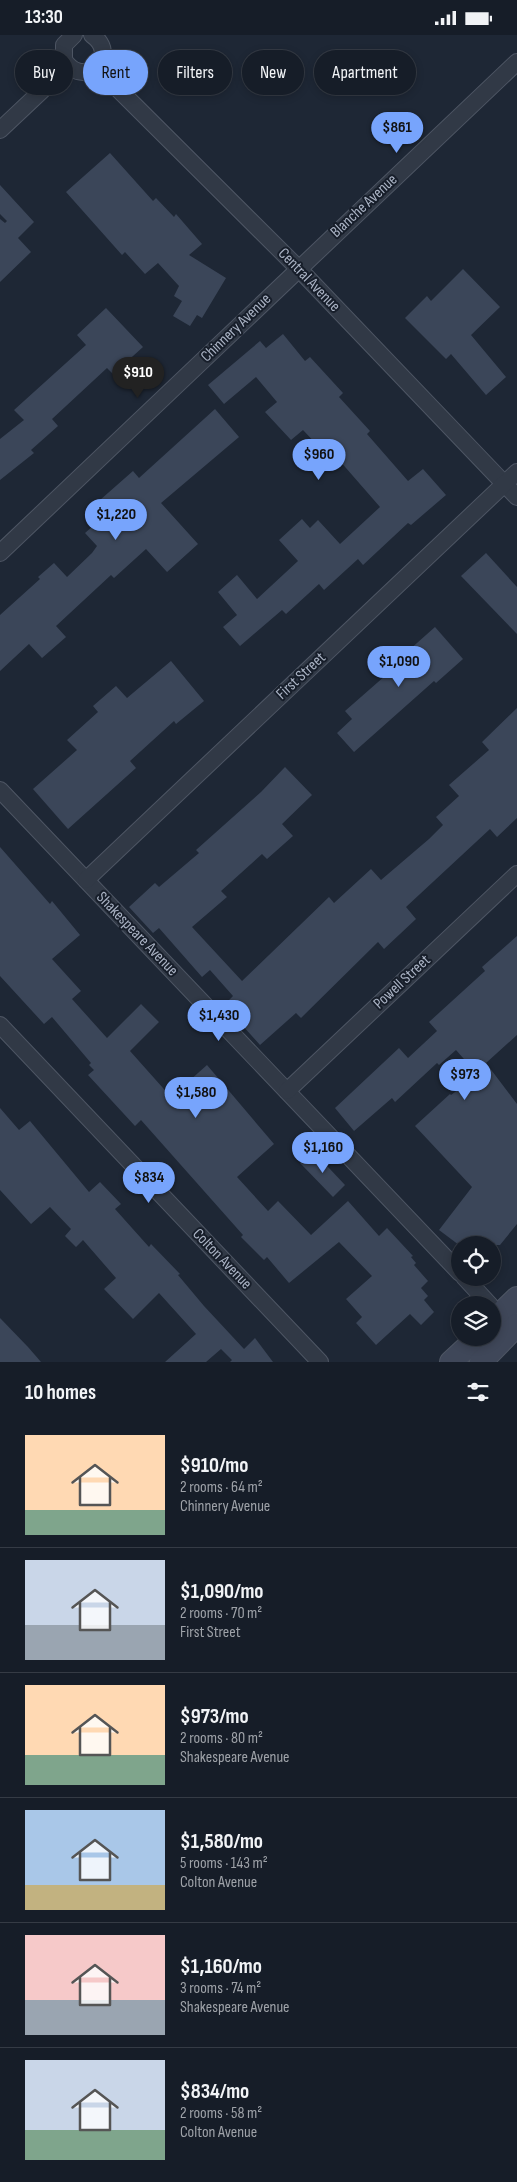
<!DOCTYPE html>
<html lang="en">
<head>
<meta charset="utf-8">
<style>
  :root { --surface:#161d28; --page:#1f2630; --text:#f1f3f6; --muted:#9ea2a8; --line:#353b45; --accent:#77a4fc }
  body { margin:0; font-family:"Sofia Sans Condensed",sans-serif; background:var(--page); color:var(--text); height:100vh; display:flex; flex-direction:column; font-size:19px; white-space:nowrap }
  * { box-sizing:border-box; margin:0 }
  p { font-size:16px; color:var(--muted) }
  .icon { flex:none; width:28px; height:28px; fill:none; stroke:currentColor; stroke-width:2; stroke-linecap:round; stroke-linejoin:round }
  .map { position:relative; height:1327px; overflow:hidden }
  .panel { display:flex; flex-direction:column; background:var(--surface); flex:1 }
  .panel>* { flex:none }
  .guide { position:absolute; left:15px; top:15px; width:488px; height:45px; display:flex; gap:10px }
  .controls { position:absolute; left:451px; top:1201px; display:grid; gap:10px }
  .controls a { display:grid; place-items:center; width:50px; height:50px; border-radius:50%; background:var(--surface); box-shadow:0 2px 8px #0003,0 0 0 1px var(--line); font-size:25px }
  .price { position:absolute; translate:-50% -42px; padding:0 11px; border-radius:18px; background:var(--accent); color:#111; font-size:16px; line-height:32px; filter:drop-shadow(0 1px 2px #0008) }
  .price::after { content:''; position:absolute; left:50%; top:30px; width:15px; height:11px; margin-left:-8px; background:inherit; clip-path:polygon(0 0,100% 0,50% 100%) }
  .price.active { background:#222; color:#fff }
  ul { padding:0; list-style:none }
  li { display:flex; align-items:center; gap:15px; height:125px; padding:0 25px }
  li+li { border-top:1px solid var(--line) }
  li span { display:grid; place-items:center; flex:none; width:140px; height:100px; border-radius:0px; color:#555 }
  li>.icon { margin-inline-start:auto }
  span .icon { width:60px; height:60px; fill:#fffc; stroke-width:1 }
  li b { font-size:21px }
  h2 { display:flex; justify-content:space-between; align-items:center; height:60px; padding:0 25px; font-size:21px }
  .tag { padding:0 18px; border-radius:22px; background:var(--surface); box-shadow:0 2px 8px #0003,0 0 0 1px var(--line); font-size:18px; line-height:45px }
  .tag.active { background:var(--accent); color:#111 }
  .status { display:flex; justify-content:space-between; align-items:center; height:35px; padding:0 25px; background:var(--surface); direction:ltr }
  .status svg { height:14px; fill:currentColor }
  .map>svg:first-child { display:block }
  .building { fill:#3b4659 }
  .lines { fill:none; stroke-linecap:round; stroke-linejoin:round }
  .street-casing { stroke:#4e5664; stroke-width:18 }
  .secondary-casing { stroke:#4e5664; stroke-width:24 }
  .street { stroke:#313946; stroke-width:16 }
  .secondary { stroke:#3f4759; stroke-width:22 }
  .labels { text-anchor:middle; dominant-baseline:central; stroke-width:4; stroke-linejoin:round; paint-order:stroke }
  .street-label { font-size:16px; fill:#aab3c4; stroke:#171e2a }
</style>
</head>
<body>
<div class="status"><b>13:30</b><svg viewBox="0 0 49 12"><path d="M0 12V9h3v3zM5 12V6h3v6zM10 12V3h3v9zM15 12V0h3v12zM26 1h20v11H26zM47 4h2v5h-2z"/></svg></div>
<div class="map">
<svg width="517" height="1327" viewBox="0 0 517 1327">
  <rect width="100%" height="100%" fill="#1e2735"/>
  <g class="building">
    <path d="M110,118L153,166L156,163L174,182L176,179L202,209L189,220L226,243L202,283L197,280L190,291L173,281L182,266L174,261L179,251L158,228L145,239L125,217L122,220L66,157Z"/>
    <path d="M0,150L34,187L18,203L31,217L0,247V184L5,188L7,186L0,179Z"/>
    <path d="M463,234L500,272L471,300L506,342L486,360L451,319L446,324L405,283L427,261L431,266Z"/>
    <path d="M106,273L143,312L113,339L107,333L52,384L58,391L31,415L34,418L0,445V404L24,385L14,375L86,310L77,300Z"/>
    <path d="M283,299L305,326L310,322L343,358L339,362L370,396L367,399L408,446L423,434L446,460L411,490L408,488L363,530L358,524L324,555L319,549L286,579L282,575L240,611L223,592L237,580L218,557L237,540L257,564L298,526L279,505L302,484L310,493L318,485L340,509L380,472L339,425L335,429L303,395L291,405L265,377L277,367L256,342L224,369L208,350L260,306L266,313Z"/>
    <path d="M215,374L239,402L161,468L198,509L167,537L146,514L114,543L111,540L56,591L66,602L42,623L29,609L0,636V580L40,544L38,542L54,528L67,542L92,518L97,511L85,498L110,476L100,465L133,436L139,443Z"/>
    <path d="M486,518L517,552V599L461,541Z"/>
    <path d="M435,592L463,624L436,648L434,646L354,717L337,698L352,684L345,676L410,619L408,616Z"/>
    <path d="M171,626L204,666L176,689L174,686L130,726L136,733L68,794L33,754L77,715L67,705L98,677L93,671L116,651L127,663Z"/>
    <path d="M517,673V783L497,802L490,794L406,872L416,884L384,914L378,907L301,983L296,978L260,1010L224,970L233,961L210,935L202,942L159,893L153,898L129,872L155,848L159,852L199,818L196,815L261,757L285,732L312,760L282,789L293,801L267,824L262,819L221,856L227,862L192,892L242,946L329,862L334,868L371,834L381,845L429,804L443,790L436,782L459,761L449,750L489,715L482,707Z"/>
    <path d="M0,812L50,869L52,866L80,900L52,924L81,956L72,964L107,1003L141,969L159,987L130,1016L171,1062L207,1030L274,1109L237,1142L268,1176L278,1166L311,1200L348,1166L379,1201L387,1193L413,1221L411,1222L416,1228L414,1230L428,1246L421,1253L428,1261L424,1265L434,1277L421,1290L410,1279L376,1310L356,1288L362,1282L346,1264L372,1241L339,1207L289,1248L267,1222L264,1225L241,1202L243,1200L141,1085L135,1091L88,1040L94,1035L89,1030L91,1028L52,982L44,989L0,941Z"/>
    <path d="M517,901V1000L486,1028L517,1069V1189L500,1210H459L439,1195L472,1152L415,1091L450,1059L451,1060L478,1040L456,1015L439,1030L437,1028L395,1067L392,1063L354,1096L335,1073L399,1013L408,1023L437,996L429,987L485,936L482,932Z"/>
    <path d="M0,1073L19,1095L30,1086L89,1157L100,1147L121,1169L115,1174L149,1212L151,1209L180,1239L178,1240L204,1271L244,1314L255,1303L273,1327H230L232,1325L221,1314L206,1327H165L196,1299L159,1258L133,1284L104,1254L116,1243L83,1205L76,1212L65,1201L71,1194L50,1172L31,1189L0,1155Z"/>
    <path d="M313,1116L345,1150L333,1162L300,1128Z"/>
    <path d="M0,1283L28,1312L41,1327H0Z"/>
  </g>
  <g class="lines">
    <g class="street-casing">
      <g id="street">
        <path d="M74,0L64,10V25C73,38 83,40 97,33C106,22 105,9 92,0"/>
        <path d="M97,33L298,233L517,462"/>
        <path d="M0,95L68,31"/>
        <path d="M0,518L517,27"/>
        <path d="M0,755L460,1238"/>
        <path d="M86,845L517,437"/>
        <path d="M0,990L320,1327"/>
        <path d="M287,1056L517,839"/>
        <path d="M464,1242L490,1270"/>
      </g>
    </g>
    <g class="secondary-casing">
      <g id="secondary">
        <path d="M492,1287L517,1263"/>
        <path d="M451,1327L478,1302"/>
        <path d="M481,1327L517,1290"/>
      </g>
    </g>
    <use href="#street" class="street"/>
    <use href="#secondary" class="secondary"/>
  </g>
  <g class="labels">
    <g class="street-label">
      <text transform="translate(364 171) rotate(-43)">Blanche Avenue</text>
      <text transform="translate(309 245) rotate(46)">Central Avenue</text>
      <text transform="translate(236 293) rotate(-44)">Chinnery Avenue</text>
      <text transform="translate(301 641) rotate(-43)">First Street</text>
      <text transform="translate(137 899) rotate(46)">Shakespeare Avenue</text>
      <text transform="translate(402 947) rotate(-43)">Powell Street</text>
      <text transform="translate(222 1224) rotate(46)">Colton Avenue</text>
    </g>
  </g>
</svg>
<div class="controls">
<a><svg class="icon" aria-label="locate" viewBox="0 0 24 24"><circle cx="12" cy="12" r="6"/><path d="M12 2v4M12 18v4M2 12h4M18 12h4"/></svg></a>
<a><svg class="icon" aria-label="layers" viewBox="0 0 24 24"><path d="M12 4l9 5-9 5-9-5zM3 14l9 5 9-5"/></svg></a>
</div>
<b class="price" style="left:397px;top:119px">$861</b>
<b class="price active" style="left:138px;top:364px">$910</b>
<b class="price" style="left:319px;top:446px">$960</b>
<b class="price" style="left:116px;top:506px">$1,220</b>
<b class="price" style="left:399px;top:653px">$1,090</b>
<b class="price" style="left:219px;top:1007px">$1,430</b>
<b class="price" style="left:465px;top:1066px">$973</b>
<b class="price" style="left:196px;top:1084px">$1,580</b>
<b class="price" style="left:323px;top:1139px">$1,160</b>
<b class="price" style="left:149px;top:1169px">$834</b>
<div class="guide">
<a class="tag">Buy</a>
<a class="tag active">Rent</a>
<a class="tag">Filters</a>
<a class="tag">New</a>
<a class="tag">Apartment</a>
</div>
</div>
<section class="panel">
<h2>10 homes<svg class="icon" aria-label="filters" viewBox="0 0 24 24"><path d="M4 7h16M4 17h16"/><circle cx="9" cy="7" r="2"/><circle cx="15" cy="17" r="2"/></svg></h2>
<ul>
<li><span style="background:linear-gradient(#ffd9b3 75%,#7fa58c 0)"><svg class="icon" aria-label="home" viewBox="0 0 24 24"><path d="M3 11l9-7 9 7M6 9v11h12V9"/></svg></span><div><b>$910/mo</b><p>2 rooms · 64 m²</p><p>Chinnery Avenue</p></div></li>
<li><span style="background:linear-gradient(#c9d6e8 65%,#9aa5b1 0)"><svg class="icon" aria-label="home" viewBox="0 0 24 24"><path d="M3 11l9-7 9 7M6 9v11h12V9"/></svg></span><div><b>$1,090/mo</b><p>2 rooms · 70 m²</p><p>First Street</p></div></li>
<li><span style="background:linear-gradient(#ffd9b3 70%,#7fa58c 0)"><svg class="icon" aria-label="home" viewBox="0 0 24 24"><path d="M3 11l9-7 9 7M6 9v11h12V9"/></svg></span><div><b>$973/mo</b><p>2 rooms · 80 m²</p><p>Shakespeare Avenue</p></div></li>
<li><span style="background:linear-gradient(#a9c7e8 75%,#c2b280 0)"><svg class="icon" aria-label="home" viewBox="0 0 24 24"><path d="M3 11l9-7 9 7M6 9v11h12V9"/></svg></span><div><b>$1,580/mo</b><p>5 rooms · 143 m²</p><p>Colton Avenue</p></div></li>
<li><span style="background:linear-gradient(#f6c9c9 65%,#9aa5b1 0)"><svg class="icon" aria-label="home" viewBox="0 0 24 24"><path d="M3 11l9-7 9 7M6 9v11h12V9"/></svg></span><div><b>$1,160/mo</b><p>3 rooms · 74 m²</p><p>Shakespeare Avenue</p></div></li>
<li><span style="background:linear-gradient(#c9d6e8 70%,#7fa58c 0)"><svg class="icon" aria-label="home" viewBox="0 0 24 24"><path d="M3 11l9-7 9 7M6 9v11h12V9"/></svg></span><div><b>$834/mo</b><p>2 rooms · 58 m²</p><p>Colton Avenue</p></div></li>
</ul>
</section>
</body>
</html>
